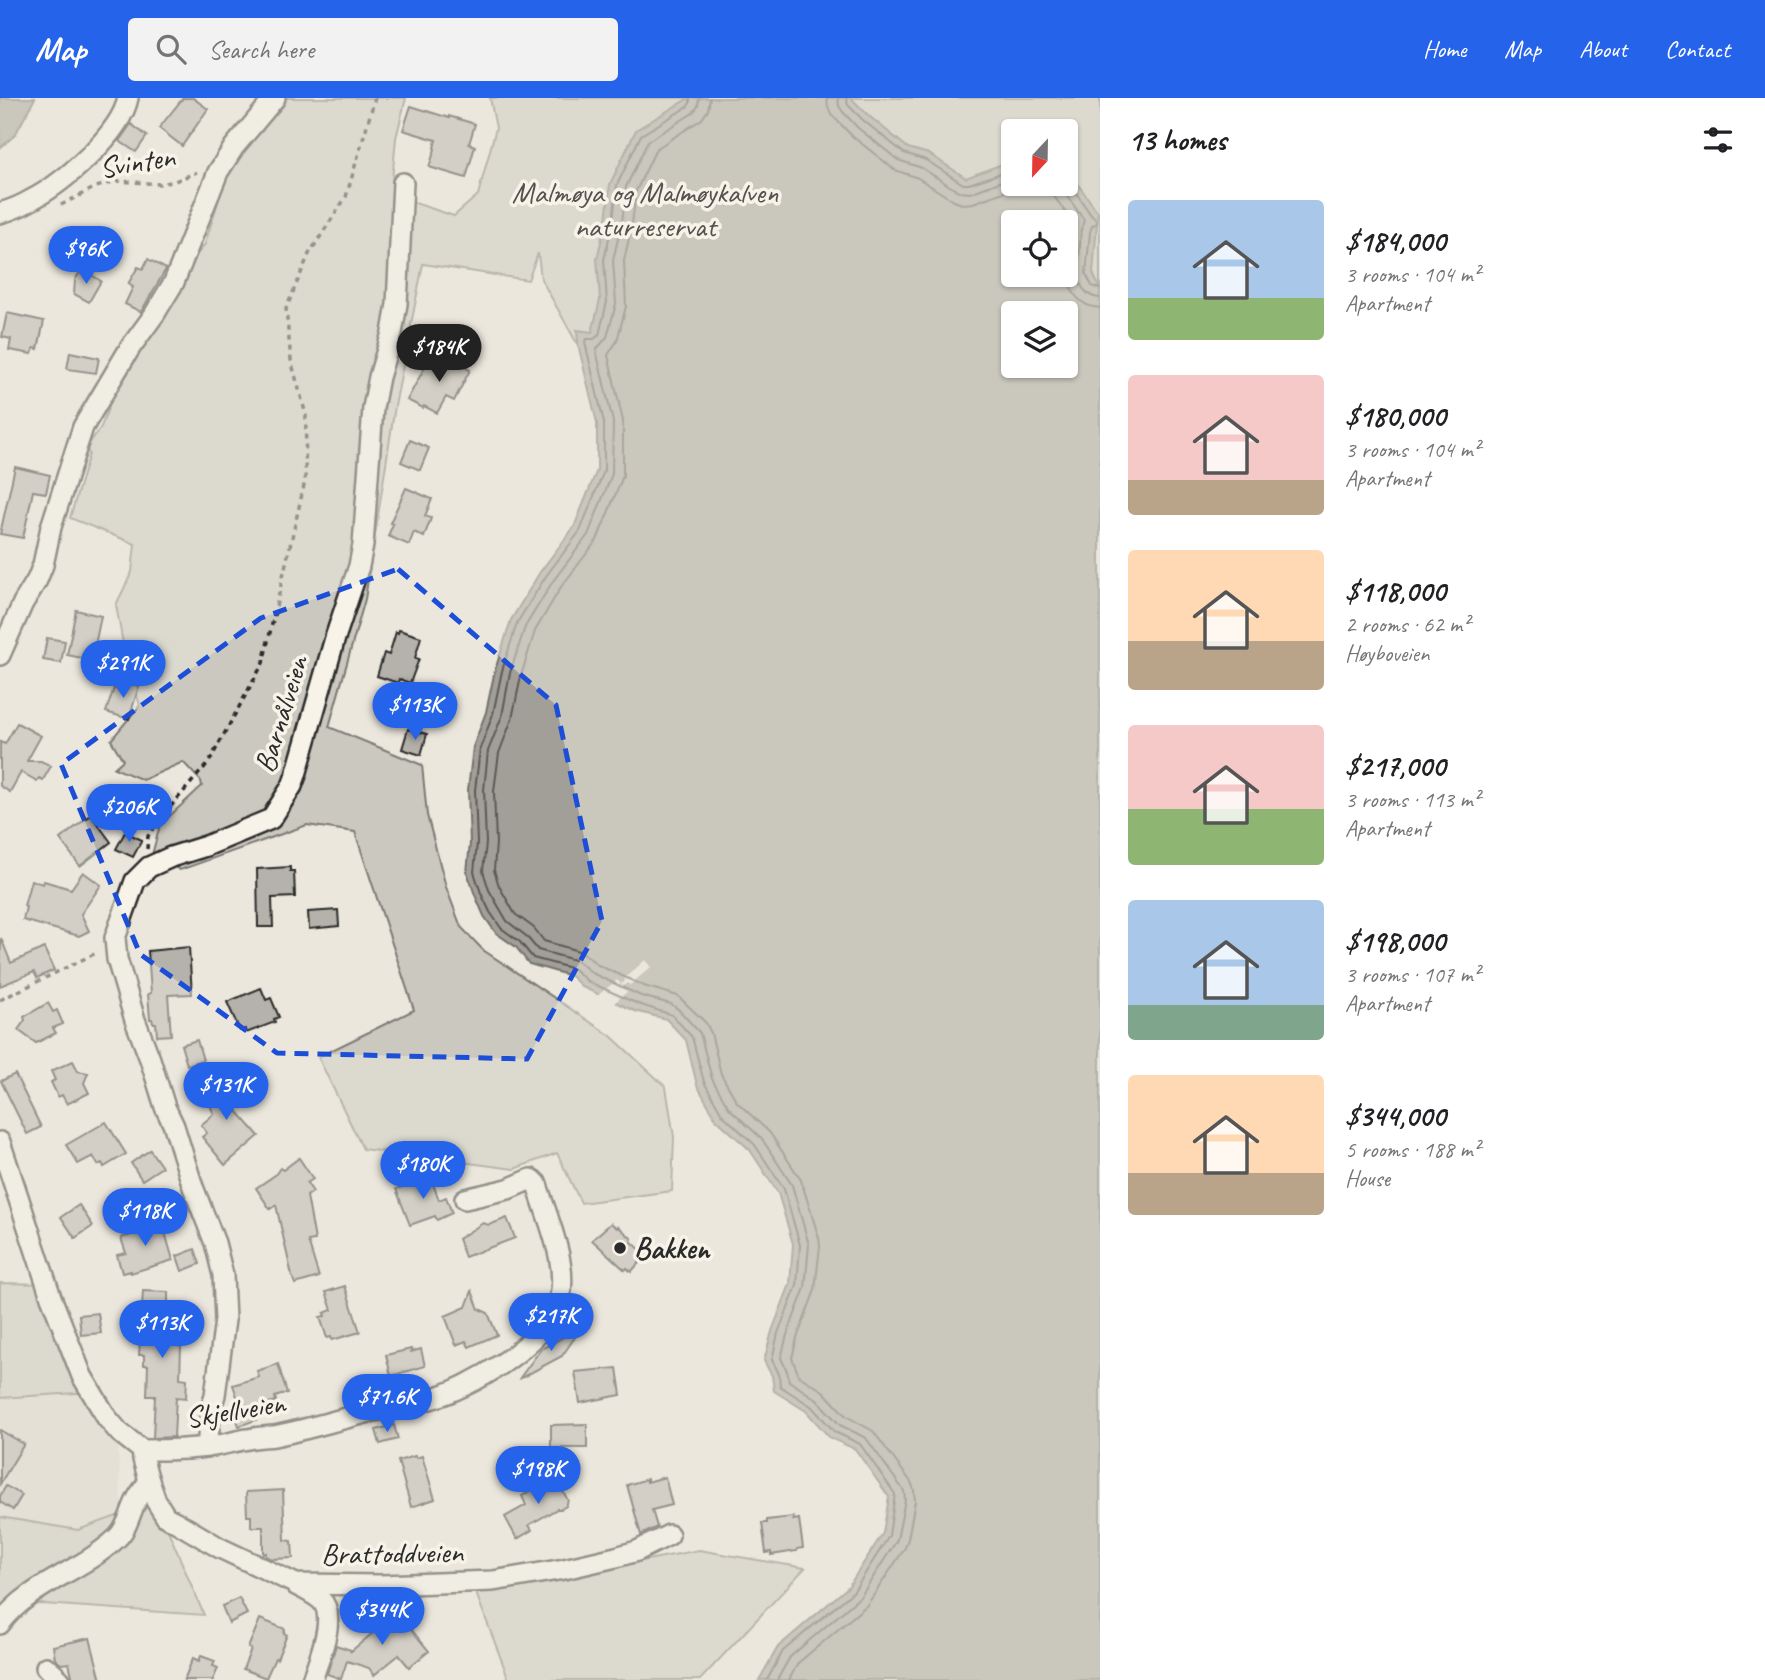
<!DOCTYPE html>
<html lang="en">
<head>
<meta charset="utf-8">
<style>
  :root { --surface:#fff; --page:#f2f2f2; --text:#202124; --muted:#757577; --accent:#2563eb }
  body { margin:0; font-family:Caveat,sans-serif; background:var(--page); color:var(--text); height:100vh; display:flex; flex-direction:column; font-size:26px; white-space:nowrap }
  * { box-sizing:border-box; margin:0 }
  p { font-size:23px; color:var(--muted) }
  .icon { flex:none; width:38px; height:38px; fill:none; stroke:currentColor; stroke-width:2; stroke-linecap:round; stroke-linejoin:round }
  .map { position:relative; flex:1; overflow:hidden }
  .sheet { display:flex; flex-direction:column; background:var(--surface); width:665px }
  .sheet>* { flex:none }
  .needle { width:46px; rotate:202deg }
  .fabs { position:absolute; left:1001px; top:21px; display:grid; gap:14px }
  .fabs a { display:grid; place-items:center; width:77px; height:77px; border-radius:7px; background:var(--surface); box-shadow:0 2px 5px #0004; font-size:35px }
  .price { position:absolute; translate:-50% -60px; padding:0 16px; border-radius:24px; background:var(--accent); color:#fff; font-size:23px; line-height:46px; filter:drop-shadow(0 2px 4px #0008) }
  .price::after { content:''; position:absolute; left:50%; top:42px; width:21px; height:16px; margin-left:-10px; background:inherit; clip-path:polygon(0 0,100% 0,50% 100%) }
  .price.active { background:#222; color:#fff }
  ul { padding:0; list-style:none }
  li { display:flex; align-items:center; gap:21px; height:175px; padding:0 28px }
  li span { display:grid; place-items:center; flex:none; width:196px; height:140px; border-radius:7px; color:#555 }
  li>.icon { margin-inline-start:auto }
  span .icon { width:84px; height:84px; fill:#fffc; stroke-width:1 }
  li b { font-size:30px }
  h2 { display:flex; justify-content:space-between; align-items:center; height:84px; padding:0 28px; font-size:30px }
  header { display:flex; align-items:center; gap:42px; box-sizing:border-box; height:98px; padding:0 35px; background:var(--accent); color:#fff }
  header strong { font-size:33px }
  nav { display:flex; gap:38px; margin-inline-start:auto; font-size:24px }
  .search { width:490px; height:63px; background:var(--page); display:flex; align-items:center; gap:18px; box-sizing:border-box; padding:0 24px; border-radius:7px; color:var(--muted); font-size:26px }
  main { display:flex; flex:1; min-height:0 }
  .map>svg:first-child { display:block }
  .built { fill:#dbd7ce }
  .green { fill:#cbc8bf; stroke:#7b7a75; stroke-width:2; fill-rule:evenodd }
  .water { fill:#a29f98; stroke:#72716c; stroke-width:2; fill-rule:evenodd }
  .pier { fill:#ebe7dd }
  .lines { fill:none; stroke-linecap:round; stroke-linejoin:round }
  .shore { stroke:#5b5957; stroke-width:2 }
  .building { fill:#b5b2ab; stroke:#2b2b2b; stroke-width:2 }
  .minor-casing { stroke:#2b2b2b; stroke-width:24 }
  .path { stroke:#2b2b2b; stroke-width:3.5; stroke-dasharray:5 5; stroke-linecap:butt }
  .minor { stroke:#f7f3e8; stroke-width:19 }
  .marked { fill:none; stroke:#1d4ed8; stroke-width:5; stroke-dasharray:14 9; stroke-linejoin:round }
  .poi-dot { fill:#2b2b2b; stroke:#f7f3e8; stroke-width:2.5 }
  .labels { text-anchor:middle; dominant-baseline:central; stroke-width:7; stroke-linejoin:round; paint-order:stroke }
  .street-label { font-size:30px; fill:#2b2b2b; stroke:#f7f3e8 }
  .park-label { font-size:30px; fill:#535250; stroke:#f7f3e8 }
  .poi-label { font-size:30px; font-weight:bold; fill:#2b2b2b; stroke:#f7f3e8; text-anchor:start }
</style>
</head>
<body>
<header>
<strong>Map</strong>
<div class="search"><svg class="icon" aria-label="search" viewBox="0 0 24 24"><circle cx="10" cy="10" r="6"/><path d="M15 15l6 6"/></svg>Search here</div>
<nav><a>Home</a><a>Map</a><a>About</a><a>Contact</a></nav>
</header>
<main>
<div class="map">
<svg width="1100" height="1582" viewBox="0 0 1100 1582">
  <rect width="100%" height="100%" fill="#ebe7dd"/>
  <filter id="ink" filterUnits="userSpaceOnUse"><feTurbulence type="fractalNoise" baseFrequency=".0143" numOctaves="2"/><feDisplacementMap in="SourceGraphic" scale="14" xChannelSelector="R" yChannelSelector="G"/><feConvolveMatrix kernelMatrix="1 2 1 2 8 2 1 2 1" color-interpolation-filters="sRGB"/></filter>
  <g filter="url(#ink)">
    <path class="built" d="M0,1191L76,1288L118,1347L122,1419L106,1439L0,1449Z"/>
    <g class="green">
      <path d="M286,0H406L396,40L392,83L400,100L454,118L478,97L496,30L490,0H1100V533L579,249L541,181L538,155L528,182L423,166L395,308L365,501L329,629L422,667L427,717L446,789L461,829L483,852L611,938L666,989L674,1039L672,1093L581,1105L557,1055L514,1071L363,1051L318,959L414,912L355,734L307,727L180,772L152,757L160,727L202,688L201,683L183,664L143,682L114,670L123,662L111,642L140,607L127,568L116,507L132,474L135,446L70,420L89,356L86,350L101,329L118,284L169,209L193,162L205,146L225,81L246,50ZM1013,33H1066V86H1013ZM1013,124H1066V177H1013ZM1013,215H1066V268H1013Z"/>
      <path d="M0,1185L47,1186L92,1294L0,1300Z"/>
      <path d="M156,1404L204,1517L43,1506L0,1507V1419L78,1432Z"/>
      <path d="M699,1452L805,1470L700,1582H509L476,1495Z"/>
    </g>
    <g class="water">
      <path d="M0,0H35L15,37L0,50Z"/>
      <path d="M689,0H851L869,18L908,50L929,56L966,80L1005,65L1013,63V86H1066V70L1098,114L1093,175L1100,191V1582H759L778,1549L848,1489L883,1435L889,1399L855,1351L830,1340L806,1313L774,1293L772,1278L764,1263L772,1233L790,1186L793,1146L778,1095L750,1052L716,1021L697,987L686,942L666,921L635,913L582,889L571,878L529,866L516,849L496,835L484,818L475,797L467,774L470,745L468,692L473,649L486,614L495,572L511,522L540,474L574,429L597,372V325L578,246L577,232L592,234L600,202L597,161L606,122L610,86L636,32ZM1013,124H1066V177H1013ZM1013,215H1066V268H1013Z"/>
    </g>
    <path class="pier" d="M645,862L651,869L630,887L627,885L623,888L627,894L613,906L597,898L617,882L621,886L625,883L624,881Z"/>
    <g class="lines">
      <g class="shore">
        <path d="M690,0V5L687,9L641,37L617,87L613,123L604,162L607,204L599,237L594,241H586L585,244L604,325V373L580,433L546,478L517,525L502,573L493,616L480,651L475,692L477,745L474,774L481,795L490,814L501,830L520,844L533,860L574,871L587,883L638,906L672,917L692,939L704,984L722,1016L755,1047L784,1091L800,1147L797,1188L778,1235L772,1262L779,1276L780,1288L811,1308L835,1334L860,1346L895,1396L889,1438L854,1493L783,1553L767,1582"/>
        <path d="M699,0L698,8L693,15L648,43L626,89L622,124L613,162L616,206L607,239L596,252L613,324L612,376L588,437L553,483L525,529L510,575L502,618L488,653L484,692L486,745L483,773L489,792L507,823L526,838L538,852L578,863L592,875L641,898L671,906L678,911L700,935L712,981L729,1010L762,1041L792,1087L809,1147L805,1190L787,1237L781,1260L787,1273L789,1283L816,1301L840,1327L866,1340L904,1393L905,1402L897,1442L861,1498L790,1559L777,1582"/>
        <path d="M710,0L708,12L702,21L656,51L636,93L632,126L624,163L626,208L617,243L608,257L623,323V378L597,442L561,489L535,533L521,578L512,621L499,655L494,693L496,745L494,772L499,788L515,816L534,830L544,843L582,854L598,867L644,888L678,898L706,925L711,935L721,976L737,1004L770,1035L801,1082L819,1140L820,1148L815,1192L797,1240L792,1260L799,1278L823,1293L846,1318L873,1333L911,1384L914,1392L915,1403L908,1441L905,1450L867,1507L798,1565L789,1582"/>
        <path d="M827,0L828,9L831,16L852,38L895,72L918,80L954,103L962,106L973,105L1026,86"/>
        <path d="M838,0L839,8L843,14L858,30L898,62L922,70L959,94L970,95L1013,79"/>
        <path d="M846,0L848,7L864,23L904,55L926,62L963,86H969L1013,71"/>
        <path d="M1066,80L1091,117L1097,122V125L1092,128L1090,134L1086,176L1092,188L1100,191"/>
        <path d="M1045,86L1072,123L1067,174C1069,194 1080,209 1100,210"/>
        <path d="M1059,86L1084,122L1081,132L1078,175C1079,188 1086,199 1100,200"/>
      </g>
    </g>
    <g class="building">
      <path d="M183,0H193L208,11L182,48L159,30Z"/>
      <path d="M411,8L449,20V18L475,26L469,46L475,48L466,80L429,69L435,51L434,50L436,42L403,32Z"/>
      <path d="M131,26L147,38L136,54L119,43Z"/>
      <path d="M148,161L166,171L141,214L125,206L133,189L128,186L138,169L143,171Z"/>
      <path d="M82,171L101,183L89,204L74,196L75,182Z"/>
      <path d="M7,215L44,223L38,251L34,250L32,256L9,252L11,241L2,239Z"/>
      <path d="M70,254L99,260L96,275L67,271Z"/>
      <path d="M443,258L470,272L454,303L446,299L437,315L424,308L423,310L407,302L427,265L436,271Z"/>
      <path d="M410,342L429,350L420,372L401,364Z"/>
      <path d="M15,369L50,377L46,395L33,393L23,440L0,436Z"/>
      <path d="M406,390L432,401L425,418L431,420L424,439L414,434L409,447L388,438L393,426L390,425Z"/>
      <path d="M76,512L101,518L92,562L67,557Z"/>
      <path d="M399,532L421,539L415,560L419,561L410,585L399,581L398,585L377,578L384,555L389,557L396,534L398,535Z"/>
      <path d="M47,540L65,543L61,565L43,562Z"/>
      <path d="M121,583L139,588L129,621L106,614L114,590L118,591Z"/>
      <path d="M17,625L41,638L27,663H41L51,668L43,682L39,680L37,683L21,674L10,694L0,688V644L5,646Z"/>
      <path d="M408,631L427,636L421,657L402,651Z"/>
      <path d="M91,717L111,744L80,768L60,741Z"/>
      <path d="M125,734L142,742L133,759L116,751Z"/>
      <path d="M290,769V773H294L295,799L272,800L273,829H258L257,771Z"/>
      <path d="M83,774L101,787L81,816L89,833L79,838L23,822L26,809L24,808L31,782L43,786L44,783L71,791Z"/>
      <path d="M338,812L339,828L309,831L308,814Z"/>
      <path d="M1,840L11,865L44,850L54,872L37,880L34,874L0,888Z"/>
      <path d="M189,849L192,896L168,897L171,937L157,938L156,925H153L152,921H150L148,896L151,895L148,853Z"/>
      <path d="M261,890L266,902L271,900L279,919L274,921L275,924L246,935L245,931L240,933L227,904Z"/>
      <path d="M48,905L53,914L57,912L63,926L53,930L56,935L36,945L18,932L25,922L24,919Z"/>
      <path d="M197,942L203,962L187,967L181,947Z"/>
      <path d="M73,963L78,973L88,975L84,985L89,995L67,1006L62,997L58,999L51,984L55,982L51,973Z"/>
      <path d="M15,976L41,1029L27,1036L1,983Z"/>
      <path d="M229,978L238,1001L230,1005L259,1038L225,1067L202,1039L207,1035L201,1027L214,1016L202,990Z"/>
      <path d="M106,1024L126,1056L104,1069L102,1065L98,1067L93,1058L78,1066L66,1047Z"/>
      <path d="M150,1052L162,1069L142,1082L131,1065Z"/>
      <path d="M299,1060L313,1081L307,1085L313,1094L307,1098L315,1142L308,1143L319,1179L295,1186L292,1178L276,1107L270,1111L256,1090L275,1077L280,1070L283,1072Z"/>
      <path d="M429,1075L439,1102L446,1099L452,1115L437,1122L435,1118L410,1127L396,1091L411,1086L410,1083Z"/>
      <path d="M79,1107L93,1128L75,1140L61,1119Z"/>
      <path d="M507,1120L515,1140L465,1159L458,1141L483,1125L489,1127Z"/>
      <path d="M152,1122L153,1127L162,1124L173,1162L131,1175V1173L122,1175L117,1157L126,1155L121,1140L135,1136L132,1128Z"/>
      <path d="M611,1125L617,1130L618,1128L632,1141L631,1143L646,1157L631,1174L627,1170L625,1172L592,1142Z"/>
      <path d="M195,1151L200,1166L182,1173L177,1158Z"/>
      <path d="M345,1188L360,1234L332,1242L331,1239L327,1240L320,1219L325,1218L324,1215L332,1212L326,1194Z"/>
      <path d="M143,1193L168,1194V1214L179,1215L177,1248H181L180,1280L187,1281L186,1300L176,1299L174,1339L153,1340L155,1298H147L148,1267H144V1257H139Z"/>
      <path d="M472,1193L479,1211L488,1215L497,1237L469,1249L466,1243L456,1247L445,1218L466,1209Z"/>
      <path d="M98,1215L101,1235L81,1237L79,1217Z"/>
      <path d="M582,1229L562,1258L519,1281L541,1251Z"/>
      <path d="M411,1251V1254L421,1251L425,1268L391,1278L386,1257Z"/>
      <path d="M278,1266L287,1295L275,1299L276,1303L252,1311L256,1322L239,1328L233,1310L240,1307L233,1287L259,1279L257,1273Z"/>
      <path d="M617,1270L621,1297L580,1305L575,1274Z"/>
      <path d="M587,1326V1350H551V1327Z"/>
      <path d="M394,1327L398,1341L380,1346L376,1332Z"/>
      <path d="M0,1332L24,1346L0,1386Z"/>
      <path d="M415,1358L416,1360L422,1358L435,1401L411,1409L398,1363Z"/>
      <path d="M554,1379L561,1381L564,1386L562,1392L568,1402L566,1408L561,1411H557L529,1427L532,1432L517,1441L505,1419L526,1407L522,1398Z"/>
      <path d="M665,1379L672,1407L652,1412L657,1429L641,1437L627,1387L647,1381V1384Z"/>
      <path d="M6,1388L22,1397L13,1412L0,1404V1398Z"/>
      <path d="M283,1392L285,1442L292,1443L293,1460L272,1461L266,1458V1455L263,1456V1429H251V1418H247L246,1394Z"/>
      <path d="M793,1419V1422L799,1421L803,1450L797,1451V1453L771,1457V1454L766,1455L762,1425H767V1422Z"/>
      <path d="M239,1500L247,1516L229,1525L222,1508Z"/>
      <path d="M403,1510L415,1524L409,1529L429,1553L409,1569L399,1557L374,1577L369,1570L347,1563L341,1581L327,1576L336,1547L351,1552L350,1554Z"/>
      <path d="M260,1521L285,1531L284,1535L287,1537L277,1561L275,1560L266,1580L243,1571L251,1551L248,1550Z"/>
      <path d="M90,1540L101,1582H73L69,1565L61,1566L55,1561L53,1548Z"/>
      <path d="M201,1558L215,1563L213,1568L218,1570L213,1582H184L193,1560L199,1563Z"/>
    </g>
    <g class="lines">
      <g class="minor-casing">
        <g id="minor">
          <path d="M0,115C11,112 21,108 31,102C62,86 121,36 128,0"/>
          <path d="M0,557L23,505L37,482L43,467L51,429L83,329L130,250L154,217L174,184L218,74L234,49L275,0"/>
          <path d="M0,1044L51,1199L82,1278L107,1320L119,1334L142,1352L143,1361L149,1383L156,1403L166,1419L176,1424L220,1450L296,1486L381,1487L493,1483L564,1471L616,1459L637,1453L669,1437"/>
          <path d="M207,1349L211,1310L215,1297L225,1222L223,1177L215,1145L193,1089L174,1028L165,1009L150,961L135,922L117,861L115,840L135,783L149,769L171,759L206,748L271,721L292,688L296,677L335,540L359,468L363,447L373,310L379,279L392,235L397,206L403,85"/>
          <path d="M142,1352C164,1352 185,1352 206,1349C220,1348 234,1343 248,1341C257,1339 266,1339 274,1338C304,1332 333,1323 362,1316C384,1310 407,1307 430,1301C471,1290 543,1247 558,1205C571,1170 547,1121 537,1086L533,1082L531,1081L508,1091L465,1101"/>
          <path d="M296,1487C304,1491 314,1496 321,1502C338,1518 318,1563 312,1582"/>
          <path d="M0,1526C30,1485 81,1474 117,1440C128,1430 130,1414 137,1401C140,1395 145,1389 149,1383"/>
          <path d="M46,1569L60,1582"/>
        </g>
      </g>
      <g class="path">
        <path d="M61,107L96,89L117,83L161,86L175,83L197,74"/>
        <path d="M147,751L148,738L159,722L209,664L263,565L305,383L306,317L291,262L286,211L309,156L346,99L375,0"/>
        <path d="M0,902L98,854"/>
      </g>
      <use href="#minor" class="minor"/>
    </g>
  </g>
  <path d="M0 0H1100V1582H0ZM398,471L556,607L602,823L527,961L277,955L140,856L61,666L261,520Z" fill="#ebe7dd" fill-opacity=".55" fill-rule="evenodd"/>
  <path class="marked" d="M398,471L556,607L602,823L527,961L277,955L140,856L61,666L261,520Z"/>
  <circle class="poi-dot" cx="620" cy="1150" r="7"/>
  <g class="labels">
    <g class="street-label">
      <text transform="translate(137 64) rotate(-9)">Svinten</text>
      <text transform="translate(281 616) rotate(-73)">Barnålveien</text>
      <text transform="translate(235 1312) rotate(-9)">Skjellveien</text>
      <text transform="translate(392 1455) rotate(-1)">Brattoddveien</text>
    </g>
    <g class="park-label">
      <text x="645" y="94">Malmøya og Malmøykalven<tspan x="645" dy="34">naturreservat</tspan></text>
    </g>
    <g class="poi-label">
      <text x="634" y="1150">Bakken</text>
    </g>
  </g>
</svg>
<div class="fabs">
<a><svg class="needle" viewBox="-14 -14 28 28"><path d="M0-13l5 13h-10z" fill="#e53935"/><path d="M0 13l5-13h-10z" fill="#757577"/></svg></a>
<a><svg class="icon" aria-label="locate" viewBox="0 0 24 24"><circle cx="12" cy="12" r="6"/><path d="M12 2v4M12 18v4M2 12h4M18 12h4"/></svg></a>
<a><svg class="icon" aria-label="layers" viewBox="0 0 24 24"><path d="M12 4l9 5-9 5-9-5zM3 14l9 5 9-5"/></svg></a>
</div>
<b class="price" style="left:86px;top:188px">$96K</b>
<b class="price active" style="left:439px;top:286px">$184K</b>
<b class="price" style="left:123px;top:602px">$291K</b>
<b class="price" style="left:415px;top:644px">$113K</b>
<b class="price" style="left:129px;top:746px">$206K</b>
<b class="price" style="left:226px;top:1024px">$131K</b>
<b class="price" style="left:423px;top:1103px">$180K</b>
<b class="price" style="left:145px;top:1150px">$118K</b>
<b class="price" style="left:551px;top:1255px">$217K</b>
<b class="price" style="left:162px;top:1262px">$113K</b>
<b class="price" style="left:387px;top:1336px">$71.6K</b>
<b class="price" style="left:538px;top:1408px">$198K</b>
<b class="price" style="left:382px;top:1549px">$344K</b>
</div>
<section class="sheet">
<h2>13 homes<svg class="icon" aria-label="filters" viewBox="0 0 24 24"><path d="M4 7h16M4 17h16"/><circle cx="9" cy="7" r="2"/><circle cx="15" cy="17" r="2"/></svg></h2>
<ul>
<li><span style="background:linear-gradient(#a9c7e8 70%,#8fb573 0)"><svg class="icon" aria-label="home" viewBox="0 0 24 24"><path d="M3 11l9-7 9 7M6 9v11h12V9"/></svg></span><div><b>$184,000</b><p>3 rooms · 104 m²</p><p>Apartment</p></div></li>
<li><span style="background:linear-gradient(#f6c9c9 75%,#b9a48a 0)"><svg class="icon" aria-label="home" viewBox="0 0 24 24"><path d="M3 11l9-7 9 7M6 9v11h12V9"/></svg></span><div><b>$180,000</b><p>3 rooms · 104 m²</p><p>Apartment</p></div></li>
<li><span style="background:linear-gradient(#ffd9b3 65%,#b9a48a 0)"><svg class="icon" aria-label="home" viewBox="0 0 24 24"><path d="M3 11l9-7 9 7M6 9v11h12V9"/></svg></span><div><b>$118,000</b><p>2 rooms · 62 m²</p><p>Høyboveien</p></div></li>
<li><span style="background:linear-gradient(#f6c9c9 60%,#8fb573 0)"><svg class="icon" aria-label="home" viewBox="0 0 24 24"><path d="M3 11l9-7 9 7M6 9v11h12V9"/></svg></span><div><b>$217,000</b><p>3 rooms · 113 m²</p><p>Apartment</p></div></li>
<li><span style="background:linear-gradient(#a9c7e8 75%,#7fa58c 0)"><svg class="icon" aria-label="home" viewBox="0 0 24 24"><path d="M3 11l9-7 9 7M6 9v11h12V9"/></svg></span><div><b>$198,000</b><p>3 rooms · 107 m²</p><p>Apartment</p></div></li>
<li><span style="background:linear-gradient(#ffd9b3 70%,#b9a48a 0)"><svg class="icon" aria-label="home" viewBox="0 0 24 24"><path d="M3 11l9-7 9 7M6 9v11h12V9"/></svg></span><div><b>$344,000</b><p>5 rooms · 188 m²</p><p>House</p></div></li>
</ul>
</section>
</main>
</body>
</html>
